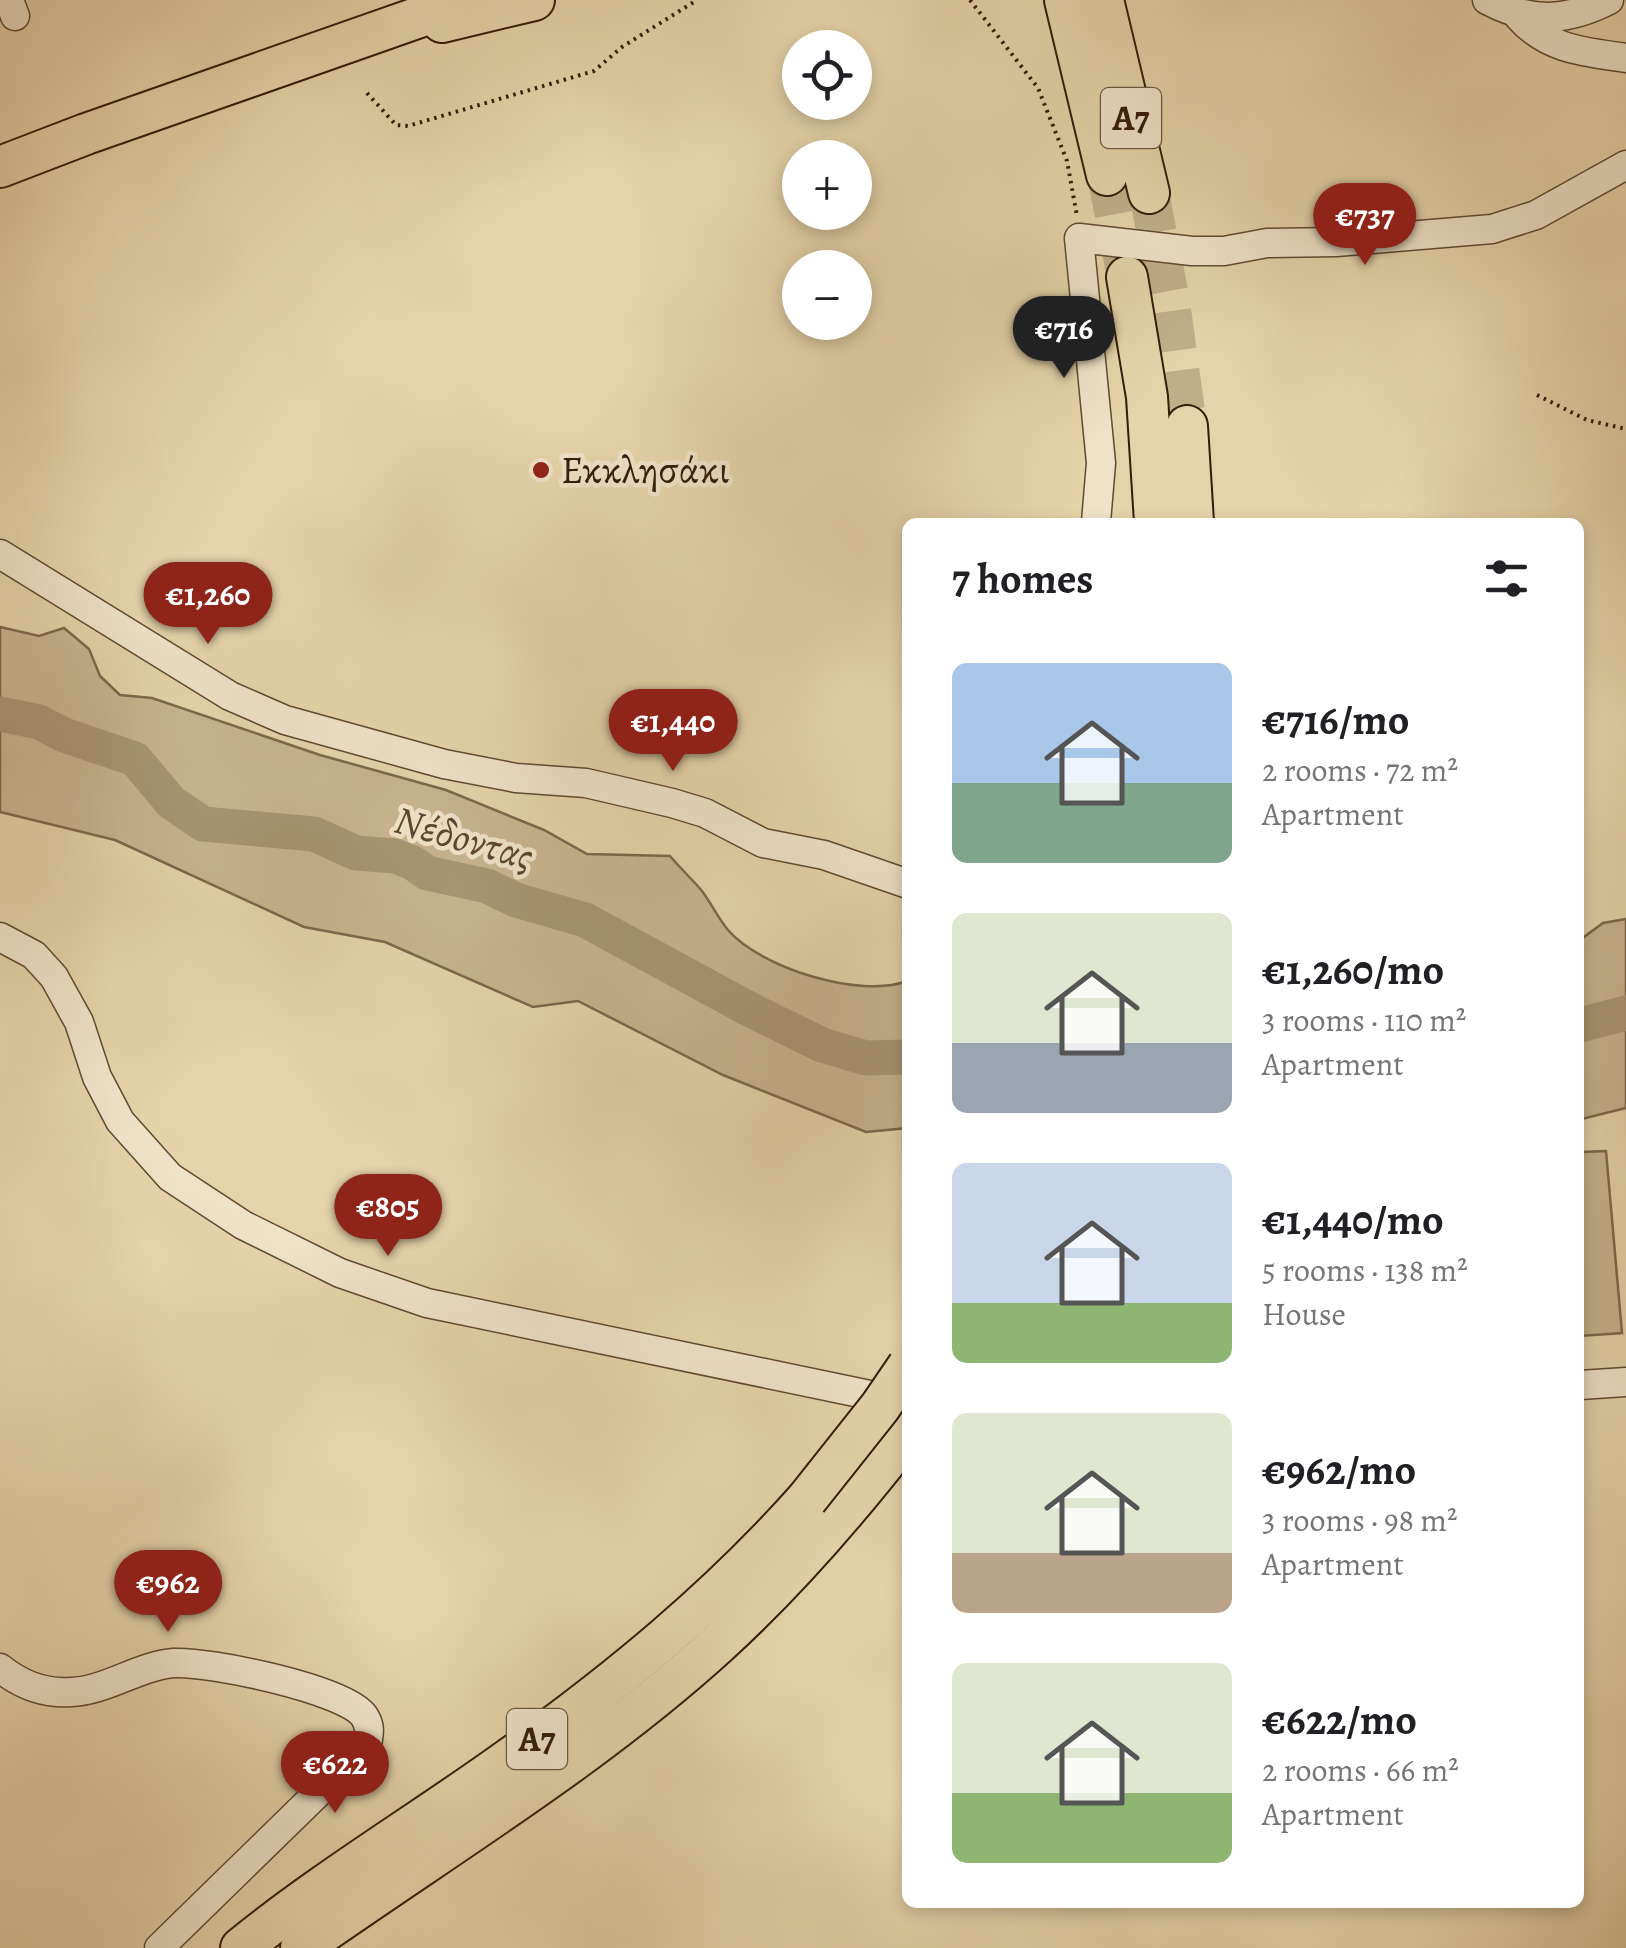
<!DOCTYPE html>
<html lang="en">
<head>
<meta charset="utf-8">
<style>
  :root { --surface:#fff; --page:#f2f2f2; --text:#202124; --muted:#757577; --accent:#8f2418 }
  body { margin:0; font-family:Alegreya,serif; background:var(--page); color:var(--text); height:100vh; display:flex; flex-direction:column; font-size:38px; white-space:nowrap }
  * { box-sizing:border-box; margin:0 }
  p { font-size:32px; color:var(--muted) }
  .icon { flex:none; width:55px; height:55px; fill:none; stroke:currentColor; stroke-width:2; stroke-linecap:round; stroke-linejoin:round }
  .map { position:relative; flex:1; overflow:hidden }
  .panel { position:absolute; left:902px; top:518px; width:682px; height:1390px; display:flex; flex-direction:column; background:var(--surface); border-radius:15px; box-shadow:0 5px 15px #0003 }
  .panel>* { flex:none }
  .tools { position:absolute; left:782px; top:30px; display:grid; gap:20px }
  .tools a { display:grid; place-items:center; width:90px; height:90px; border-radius:50%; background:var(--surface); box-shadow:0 5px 15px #0003; font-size:50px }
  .price { position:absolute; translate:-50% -85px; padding:0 22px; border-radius:35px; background:var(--accent); color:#fff; font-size:32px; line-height:65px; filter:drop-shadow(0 2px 5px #0008) }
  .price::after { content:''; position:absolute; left:50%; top:60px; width:30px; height:22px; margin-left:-15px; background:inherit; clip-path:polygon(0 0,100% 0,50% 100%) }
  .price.active { background:#222; color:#fff }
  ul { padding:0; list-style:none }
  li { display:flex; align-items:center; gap:30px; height:250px; padding:0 50px }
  li span { display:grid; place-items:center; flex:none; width:280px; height:200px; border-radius:15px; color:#555 }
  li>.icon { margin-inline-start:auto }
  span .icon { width:120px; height:120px; fill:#fffc; stroke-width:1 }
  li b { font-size:42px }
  h2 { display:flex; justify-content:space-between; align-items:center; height:120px; padding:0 50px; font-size:42px }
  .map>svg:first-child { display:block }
  .green { fill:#c7b48e; stroke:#7d684b; stroke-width:2.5 }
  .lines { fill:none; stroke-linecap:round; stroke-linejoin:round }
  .river { stroke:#a89572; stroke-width:35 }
  .highway-tunnel { stroke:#c1ae89; stroke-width:40; stroke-dasharray:40 20; stroke-linecap:butt }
  .minor-casing { stroke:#604a30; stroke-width:31 }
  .highway-casing { stroke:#331c08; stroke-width:44 }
  .path { stroke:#331c08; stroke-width:4; stroke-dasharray:2.5 5; stroke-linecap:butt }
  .minor { stroke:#eee2c7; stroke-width:28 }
  .highway { stroke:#e5d3a9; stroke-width:40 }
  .highway-bridge-casing { stroke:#331c08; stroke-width:44; stroke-linecap:butt }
  .highway-bridge { stroke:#e5d3a9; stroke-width:40 }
  .poi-dot { fill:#8f2418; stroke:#eee2c7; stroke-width:4 }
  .labels { text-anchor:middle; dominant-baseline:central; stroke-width:9; stroke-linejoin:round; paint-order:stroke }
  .shield { fill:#eee2c7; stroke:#6b5741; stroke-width:2.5 }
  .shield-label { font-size:35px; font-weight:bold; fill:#331c08 }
  .poi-label { font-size:38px; fill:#331c08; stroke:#eee2c7; text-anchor:start }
  .water-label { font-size:40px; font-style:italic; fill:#5c462d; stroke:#eee2c7 }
</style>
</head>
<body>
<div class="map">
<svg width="1626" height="1948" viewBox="0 0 1626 1948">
  <rect width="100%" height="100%" fill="#e5d3a9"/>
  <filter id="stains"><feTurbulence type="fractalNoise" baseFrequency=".002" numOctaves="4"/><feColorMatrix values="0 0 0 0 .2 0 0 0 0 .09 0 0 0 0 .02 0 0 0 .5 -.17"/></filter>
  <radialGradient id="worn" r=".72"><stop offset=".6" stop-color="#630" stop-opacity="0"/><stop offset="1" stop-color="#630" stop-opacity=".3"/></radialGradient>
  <g class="green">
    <path d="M0,627L39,636L64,628L89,649L100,676L120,695L152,698L320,755L446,790L544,830L587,854L670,856C680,868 692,879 702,891C711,903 718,918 728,930C761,968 860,999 907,981V1128L866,1132L723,1075L578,1001L533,1007L385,942L304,927L115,840L0,812Z"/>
    <path d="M1626,919V1108L1582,1119L1580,940L1603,923Z"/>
    <path d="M1606,1151L1622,1333L1580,1336V1152Z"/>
  </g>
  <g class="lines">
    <g class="river">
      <path d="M0,714L39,722L64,735L135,759L171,802L203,824L314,834L356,853L395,856L413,863L427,873L487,886L516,900L585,920L747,1008L822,1045L866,1058L908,1057"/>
      <path d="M1580,1025L1626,1013"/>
    </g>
    <g class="highway-tunnel">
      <path d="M1107,175L1127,277"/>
      <path d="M1149,193L1170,302L1187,426"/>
    </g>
    <g class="minor-casing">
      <g id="minor">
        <path d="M9,0L15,16"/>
        <path d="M1487,0C1530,23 1566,22 1609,0"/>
        <path d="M1519,17C1548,50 1586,52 1626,58"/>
        <path d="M1096,522L1101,463L1079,238L1192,251H1224L1267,243L1336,242L1492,229L1536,215L1626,165"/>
        <path d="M0,554L230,696L285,720L444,764L516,778L586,783L672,803L705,813L763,843L824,855L908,884"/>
        <path d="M0,937L34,955L54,977L79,1022L97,1077L120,1121L170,1177L243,1225L340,1273L427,1303L908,1403"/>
        <path d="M1580,1385L1626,1382"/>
        <path d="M0,1668C20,1684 44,1694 71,1692C106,1691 138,1666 174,1663C208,1661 345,1689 364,1716C371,1726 369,1734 367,1745L159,1948"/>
      </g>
    </g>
    <g class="highway-casing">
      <g id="highway">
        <path d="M1065,0L1107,175"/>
        <path d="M1103,0L1149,193"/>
        <path d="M442,22L534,0"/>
        <path d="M0,167L86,134L468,0"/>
        <path d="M1127,277L1147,397L1155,522"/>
        <path d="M1187,426L1193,522"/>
        <path d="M241,1948C326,1879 420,1823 509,1759C617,1682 718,1599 807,1499"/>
        <path d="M301,1948C441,1849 592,1759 719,1643C789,1579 850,1508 908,1433"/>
      </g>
    </g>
    <g class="path">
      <path d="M970,0L1038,88L1067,161L1077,216"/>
      <path d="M367,93L396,125L408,126L594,71L622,47L697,0"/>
      <path d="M1537,395L1587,420L1626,429"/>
    </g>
    <use href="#minor" class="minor"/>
    <use href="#highway" class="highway"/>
    <g class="highway-bridge-casing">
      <path id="highway-bridge" d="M807,1499L880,1407L908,1366"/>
    </g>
    <use href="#highway-bridge" class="highway-bridge"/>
  </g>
  <circle class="poi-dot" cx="541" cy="470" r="10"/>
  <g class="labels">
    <g class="shield">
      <rect x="1101" y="88" width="60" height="60" rx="8"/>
      <rect x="507" y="1709" width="60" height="60" rx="8"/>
    </g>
    <g class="shield-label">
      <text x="1131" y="118">Α7</text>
      <text x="537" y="1739">Α7</text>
    </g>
    <g class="poi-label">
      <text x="561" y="470">Εκκλησάκι</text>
    </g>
    <g class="water-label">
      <text transform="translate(464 838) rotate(16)">Νέδoντας</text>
    </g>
  </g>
  <rect width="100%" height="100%" filter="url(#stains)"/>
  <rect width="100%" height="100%" fill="url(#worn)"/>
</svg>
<div class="tools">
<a><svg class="icon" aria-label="locate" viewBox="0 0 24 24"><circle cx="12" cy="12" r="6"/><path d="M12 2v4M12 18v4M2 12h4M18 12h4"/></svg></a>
<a>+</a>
<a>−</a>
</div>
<b class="price" style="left:1365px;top:268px">€737</b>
<b class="price active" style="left:1064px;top:381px">€716</b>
<b class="price" style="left:208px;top:647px">€1,260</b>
<b class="price" style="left:673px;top:774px">€1,440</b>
<b class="price" style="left:388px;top:1259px">€805</b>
<b class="price" style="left:168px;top:1635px">€962</b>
<b class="price" style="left:335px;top:1816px">€622</b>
<section class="panel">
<h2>7 homes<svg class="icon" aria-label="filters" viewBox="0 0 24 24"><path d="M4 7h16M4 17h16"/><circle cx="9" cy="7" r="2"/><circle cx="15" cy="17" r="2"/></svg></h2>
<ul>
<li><span style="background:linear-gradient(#a9c7e8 60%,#7fa58c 0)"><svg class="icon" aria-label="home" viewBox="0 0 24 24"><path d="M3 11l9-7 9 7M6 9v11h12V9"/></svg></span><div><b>€716/mo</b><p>2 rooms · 72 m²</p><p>Apartment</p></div></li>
<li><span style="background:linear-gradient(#dfe7d0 65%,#9aa5b1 0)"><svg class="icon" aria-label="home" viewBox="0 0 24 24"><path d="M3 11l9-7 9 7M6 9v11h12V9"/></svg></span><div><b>€1,260/mo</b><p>3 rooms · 110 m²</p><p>Apartment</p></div></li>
<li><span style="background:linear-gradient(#c9d6e8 70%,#8fb573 0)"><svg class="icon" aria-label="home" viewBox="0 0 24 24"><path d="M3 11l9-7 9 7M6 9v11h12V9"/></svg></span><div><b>€1,440/mo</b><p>5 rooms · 138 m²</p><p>House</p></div></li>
<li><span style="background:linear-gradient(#dfe7d0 70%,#b9a48a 0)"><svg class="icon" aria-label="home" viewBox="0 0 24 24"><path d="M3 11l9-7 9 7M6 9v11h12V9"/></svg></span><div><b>€962/mo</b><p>3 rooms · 98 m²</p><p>Apartment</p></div></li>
<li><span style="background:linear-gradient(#dfe7d0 65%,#8fb573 0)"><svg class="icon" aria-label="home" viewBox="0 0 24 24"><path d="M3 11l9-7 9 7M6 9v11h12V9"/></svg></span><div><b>€622/mo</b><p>2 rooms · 66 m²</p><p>Apartment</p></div></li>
</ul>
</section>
</div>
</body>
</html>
